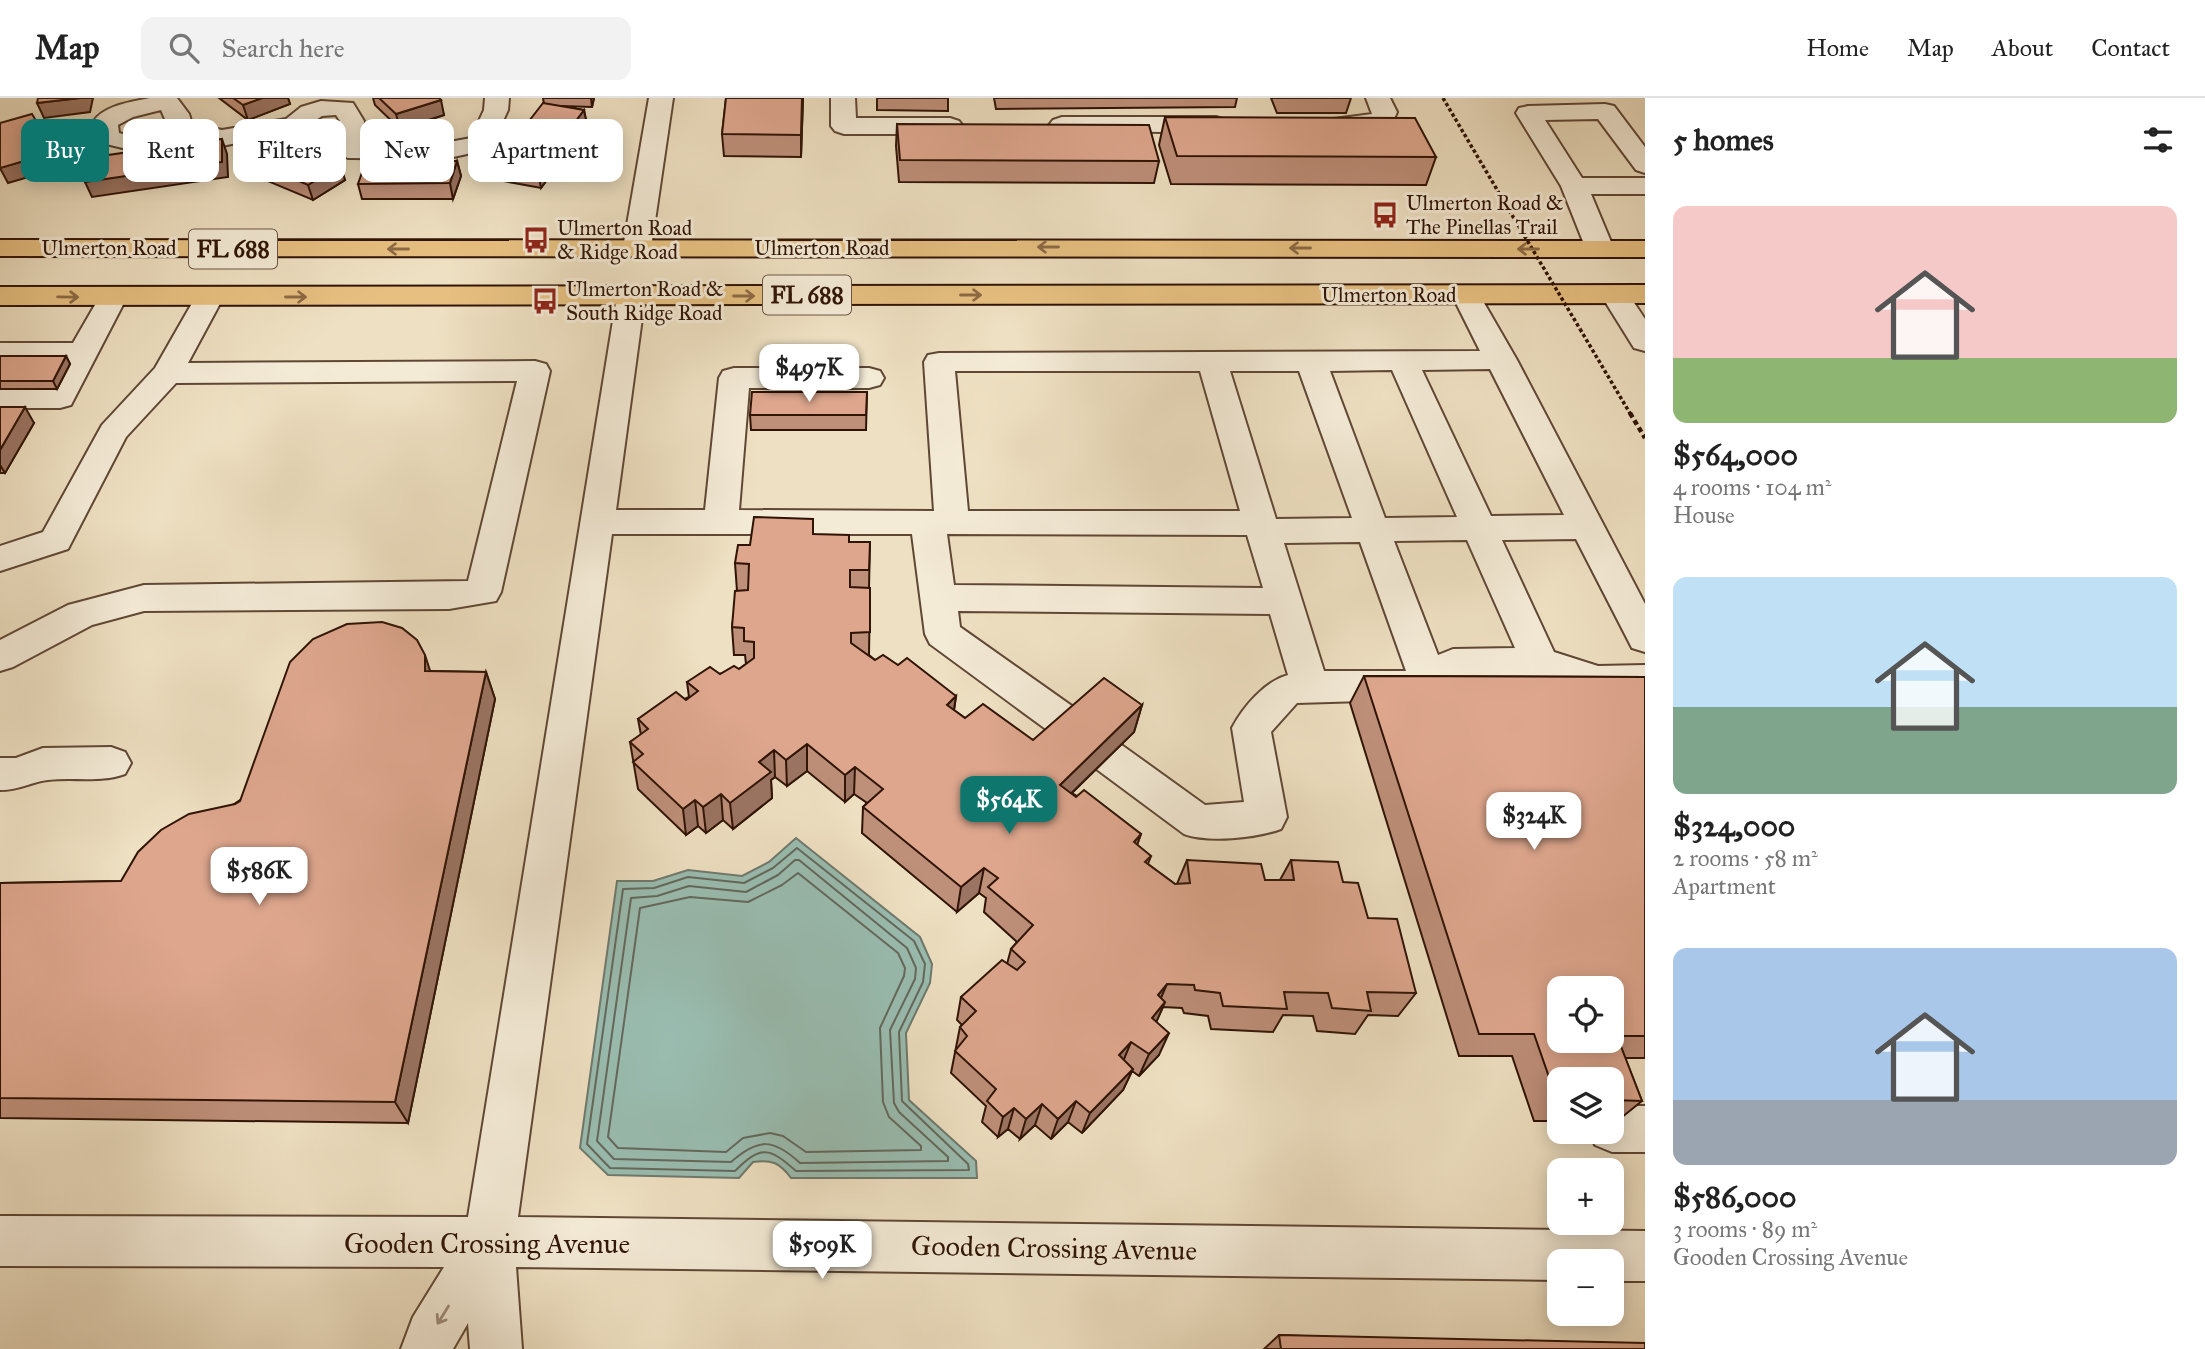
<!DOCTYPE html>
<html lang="en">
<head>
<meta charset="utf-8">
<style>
  :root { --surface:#fff; --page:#f2f2f2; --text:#222; --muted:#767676; --line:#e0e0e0; --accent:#0f766e }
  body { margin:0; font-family:"IM FELL Great Primer",serif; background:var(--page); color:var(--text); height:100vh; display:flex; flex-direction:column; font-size:26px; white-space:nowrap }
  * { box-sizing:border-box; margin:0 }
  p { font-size:23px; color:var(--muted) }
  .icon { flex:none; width:38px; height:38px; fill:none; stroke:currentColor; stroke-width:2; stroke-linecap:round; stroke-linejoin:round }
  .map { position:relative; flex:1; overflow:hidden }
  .side { display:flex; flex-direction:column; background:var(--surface); width:560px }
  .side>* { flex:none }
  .hud { position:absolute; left:21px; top:21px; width:665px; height:63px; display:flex; gap:14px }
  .buttons { position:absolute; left:1547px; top:878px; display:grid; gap:14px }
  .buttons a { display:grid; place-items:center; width:77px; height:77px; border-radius:14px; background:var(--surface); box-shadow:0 4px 18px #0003; font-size:35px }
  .price { position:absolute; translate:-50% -60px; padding:0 16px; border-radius:14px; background:#fff; color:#222; font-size:23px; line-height:46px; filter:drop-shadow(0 2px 4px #0008) }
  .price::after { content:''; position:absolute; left:50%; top:42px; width:21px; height:16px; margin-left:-10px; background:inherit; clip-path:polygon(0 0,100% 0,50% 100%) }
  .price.active { background:var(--accent); color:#fff }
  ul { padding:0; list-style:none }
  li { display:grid; align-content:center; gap:14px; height:371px; padding:0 28px }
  li span { display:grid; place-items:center; height:217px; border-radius:14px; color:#555 }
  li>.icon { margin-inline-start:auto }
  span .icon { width:126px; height:126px; fill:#fffc; stroke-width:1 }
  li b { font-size:30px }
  h2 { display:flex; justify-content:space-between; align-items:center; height:84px; padding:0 28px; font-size:30px }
  .pill { padding:0 24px; border-radius:14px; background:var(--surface); box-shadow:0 4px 18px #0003; font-size:24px; line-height:63px }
  .pill.active { background:var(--accent); color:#fff }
  header { display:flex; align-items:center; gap:42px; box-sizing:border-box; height:98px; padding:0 35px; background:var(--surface); border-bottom:2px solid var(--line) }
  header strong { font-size:33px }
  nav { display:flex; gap:38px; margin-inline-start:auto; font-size:24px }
  .search { width:490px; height:63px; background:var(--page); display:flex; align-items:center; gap:18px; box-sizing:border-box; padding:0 24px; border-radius:14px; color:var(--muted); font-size:26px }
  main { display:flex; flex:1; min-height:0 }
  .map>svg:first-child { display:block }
  .water { fill:#99bdb1; stroke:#6f796d; stroke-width:2 }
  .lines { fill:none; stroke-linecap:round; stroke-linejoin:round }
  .shore { stroke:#64685c; stroke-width:2 }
  .minor-casing { stroke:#604735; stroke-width:4 }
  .major-casing { stroke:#301406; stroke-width:4 }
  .path-far1 { stroke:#301406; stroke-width:3.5; stroke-dasharray:3.5 2.5; stroke-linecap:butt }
  .path { stroke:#301406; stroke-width:4.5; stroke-dasharray:5 3.5; stroke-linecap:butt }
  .minor { fill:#f4ebd7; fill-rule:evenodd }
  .major { fill:#e7c081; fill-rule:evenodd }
  .path-bridge { stroke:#301406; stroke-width:3.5; stroke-dasharray:3.5 2.5; stroke-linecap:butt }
  .wall { fill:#be8f79; stroke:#301406; stroke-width:2 }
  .shaded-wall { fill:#9b7463; stroke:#301406; stroke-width:2 }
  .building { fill:#dda68d; stroke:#301406; stroke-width:2; fill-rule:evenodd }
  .oneway { stroke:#8c6a44 }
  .oneway2 { stroke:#9c8a79 }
  .labels { text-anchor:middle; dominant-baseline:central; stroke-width:6; stroke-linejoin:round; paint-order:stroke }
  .far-poi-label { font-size:21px; fill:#301406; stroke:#f4ebd7; text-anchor:start }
  .far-street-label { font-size:21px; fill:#301406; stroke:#f4ebd7 }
  .shield { fill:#f4ebd7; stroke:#6b5445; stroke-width:2 }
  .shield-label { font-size:23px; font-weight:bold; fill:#301406 }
  .near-street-label { font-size:28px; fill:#301406; stroke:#f4ebd7 }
</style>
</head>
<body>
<header>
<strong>Map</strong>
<div class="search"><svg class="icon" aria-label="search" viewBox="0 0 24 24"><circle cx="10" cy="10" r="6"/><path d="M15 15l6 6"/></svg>Search here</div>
<nav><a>Home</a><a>Map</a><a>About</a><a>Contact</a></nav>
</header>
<main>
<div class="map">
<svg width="1645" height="1251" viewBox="0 0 1645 1251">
  <rect width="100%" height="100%" fill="#eee0c2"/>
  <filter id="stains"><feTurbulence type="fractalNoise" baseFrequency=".00286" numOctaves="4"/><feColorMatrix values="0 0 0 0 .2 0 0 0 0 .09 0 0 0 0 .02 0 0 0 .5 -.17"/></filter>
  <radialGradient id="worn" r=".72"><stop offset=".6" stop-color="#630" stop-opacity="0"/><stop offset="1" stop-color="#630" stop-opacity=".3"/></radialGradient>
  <path class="water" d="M796,740L920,839L932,866L930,885L906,935L909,1002L976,1063L977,1080H791C780,1065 772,1061 753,1064L739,1080L608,1077L580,1050L617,783H653L688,772L742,778L769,764Z"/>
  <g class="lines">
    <g class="shore">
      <path d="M797,750L914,843L925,866L923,884L899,934L902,1003L968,1066L969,1072L796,1073C769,1049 761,1047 735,1073L610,1070L587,1046L623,791L654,790L688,779L744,785L773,770Z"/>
      <path d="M795,762H799L907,850L916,870L915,881L890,932L894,1005L899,1014L948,1059V1063L800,1065C773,1040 758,1040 731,1064L614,1061L597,1043L631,800L657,798L689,788L746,794L778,777Z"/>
      <path d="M798,775L898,855L905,870L904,878L880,930L883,1004L889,1019L921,1048V1052L806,1054L783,1038L770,1035L743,1040L726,1054L618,1050L608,1039L640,810L690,799L748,804L782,787Z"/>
    </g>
    <g class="minor-casing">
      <g id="minor">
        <path d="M150,0H177L189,16L192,26L222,32L286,21L301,9L321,3L353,5L364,23L362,44L444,45L471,40L484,12L485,0H509L508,12L490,51L444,61L348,60L295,38L281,36L222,48L185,39L163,48L135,53L98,44L94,39L93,24C104,7 131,4 150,0ZM161,12L168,28C152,36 136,40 119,35L118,27L133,19ZM336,17L340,23L337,38L310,26L322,18Z"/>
        <path d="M649,0H673L651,150L647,156L637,158L627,156L623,150Z"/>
        <path d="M831,0H855L856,20H950L959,23L963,28L959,33L950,36H844L835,33L831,28Z"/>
        <path d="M1366,0H1390L1397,14L1391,28L1335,35L1326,32L1322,27L1326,22L1372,16Z"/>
        <path d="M1605,6L1614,8L1645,49V75L1636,72L1598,21L1545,22L1582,80H1645V96H1591L1614,151L1610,157L1600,159L1590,157L1586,151L1561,88L1516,15L1519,10L1528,8Z"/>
        <path d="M1062,19H1216L1225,22L1229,27L1225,32L1216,35L1053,32L1049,27L1053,22Z"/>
        <path d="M1466,188L1476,191L1517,262L1645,506V554L1632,550L1576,441L1502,442L1554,554L1598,568L1645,567V595L1598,596L1540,578L1462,579L1443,597L1430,601L1297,605L1271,634L1287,719L1281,731C1256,740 1209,745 1184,736L1095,670L1089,659L1095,648L1109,643L1123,648L1205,707L1244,704L1232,630C1243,609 1265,583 1288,577L1270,516L958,513L960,529L1086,618L1091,629L1086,640L1072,644L1058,640L930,546L925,536L912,436H612L518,1119L1645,1133V1183H1612V1164H1559V1182L516,1169L522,1251H470L468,1225L453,1251H401L413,1219L444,1169L0,1168V1118L468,1119L617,198L621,192L631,189L641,192L645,198L616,412H705L719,280L723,273L734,270H869L880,273L884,280L880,287L869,290H749L739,412L934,413L924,264L928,257L939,255L1480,253L1452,197L1456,191ZM1490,271L1564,417L1491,418L1422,272ZM1392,272L1457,419L1385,420L1330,273ZM955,273H1200L1240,413H968ZM1230,273H1299L1352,420L1276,421ZM947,436L1247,437L1263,490L954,487ZM1467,442L1515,550L1453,551L1438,557L1394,443ZM1360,444L1406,573H1324L1284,445Z"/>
        <path d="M1615,188L1625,191L1645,221V253L1634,250L1601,197L1605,191Z"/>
        <path d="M113,190L123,193L127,199L71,307L60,310H0V290H49L63,263H0V245H73L103,193Z"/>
        <path d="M209,191L219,194L223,200L188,265L535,263L546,266L550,273L501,494L496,503L449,511L144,513L92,527L13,569L0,573V542L68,507L144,487L468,483L517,283L176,285L126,339L68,451L0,473V448L43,434L102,327L155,270L195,200L199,194Z"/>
        <path d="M111,649L125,654L131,665L125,676C100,685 74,679 48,682C30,684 21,692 0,692V660H16L43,650Z"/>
        <path d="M1612,1008H1645V1054H1612L1595,1047L1590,1034H1612Z"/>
      </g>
    </g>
    <g class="major-casing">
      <g id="major">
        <path d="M0,142L1645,143V159L0,158Z"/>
        <path d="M1645,187V205L0,207V189Z"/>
      </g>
    </g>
    <g class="path-far1">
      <path d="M1443,0L1509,112"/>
      <path d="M1580,231L1631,317"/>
    </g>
    <path class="path" d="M1630,315L1645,340"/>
    <use href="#minor" class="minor"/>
    <use href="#major" class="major"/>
    <path class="path-bridge" d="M1509,112L1580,231"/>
  </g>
  <g class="wall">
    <path d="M219,0H288L290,6L248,22Z"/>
    <path d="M373,0H439L444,17L400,31L375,7Z"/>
    <path d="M543,0H594L592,9L561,8L584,12L587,27L541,90L498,82L495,67L544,6Z"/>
    <path d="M726,0H803L801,59L724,58L722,36Z"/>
    <path d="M877,0H948V13L877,12Z"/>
    <path d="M994,0H1237L1235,9L996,11Z"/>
    <path d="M1271,0H1351L1346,15H1277Z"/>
    <path d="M1165,19L1436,59L1426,87L1171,86L1159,47Z"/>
    <path d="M897,26L1159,63L1154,85L899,84L896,48Z"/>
    <path d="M246,61L340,67L345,82L313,102L251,76Z"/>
    <path d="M457,63L461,78L453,101H362L358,86Z"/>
    <path d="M0,258H66L70,266L57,291H0Z"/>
    <path d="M867,294L866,332H751L750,317Z"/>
    <path d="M0,309L34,325L5,375H0Z"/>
    <path d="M813,436L849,444H870L869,490H870L869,557L875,562L898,567L956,598L954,612L965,620L1033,642L1142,607L1134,634L1072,695L1141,736L1137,747L1151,758L1148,766L1175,786H1177L1187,762L1265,782H1280L1291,762L1343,784L1416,895L1398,918L1368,917L1355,936L1317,933L1313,918L1283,917L1273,934L1211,931L1208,918L1184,915L1182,910L1163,909L1156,924L1159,957L1139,978L1132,973L1123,992L1082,1035L1068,1024L1051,1041L1035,1027L1020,1041L1008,1031L998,1039L982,1024L986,1008L951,975L960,929L962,927L957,922L961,899L1007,866L1011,851L1017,844L984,814L986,800L979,795L957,814L862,735L863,709L867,705L854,696L845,704L807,673L787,688L775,679L771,682L772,700L733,731L723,722L706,735L698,728L686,737L638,691L630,644L641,637L638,621L689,599L687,584L739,571L746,566L745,557H734L732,529L737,493L735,465L750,447Z"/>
    <path d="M430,573L486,574L495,601L408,1025L0,1020V785L121,783Z"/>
    <path d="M1364,578L1645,579V960H1625L1642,1003L1616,1024L1612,1023V982H1559V1023H1534L1512,958H1459L1350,605Z"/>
    <path d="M1279,1237L1645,1251H1264Z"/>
  </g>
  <g class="shaded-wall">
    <path d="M80,0H93L90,14L44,20L37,5Z"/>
    <path d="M262,0H288L290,6L248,22L243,7Z"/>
    <path d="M591,0H594L592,9Z"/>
    <path d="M802,0H803L801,59V37Z"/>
    <path d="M441,2L444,17L400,31L396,16Z"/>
    <path d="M584,12L587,27L541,90L538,74Z"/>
    <path d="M222,41L227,56L228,79L92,99L85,84Z"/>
    <path d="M55,54L62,69L8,85L0,70Z"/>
    <path d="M457,63L461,78L453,101L450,85Z"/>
    <path d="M340,67L345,82L313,102L308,87Z"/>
    <path d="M66,258L70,266L57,291L53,283Z"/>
    <path d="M25,309L34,325L5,375L0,367V352Z"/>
    <path d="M425,557L434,585L425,573Z"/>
    <path d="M486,574L495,601L408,1025L395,1004Z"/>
    <path d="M956,598L952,625L947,607Z"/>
    <path d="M1142,607L1134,634L1053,713L1060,687Z"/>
    <path d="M807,646V673L787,688L786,662Z"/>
    <path d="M774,652L775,679L771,682L772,700L733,731L730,705L759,664Z"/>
    <path d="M855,669L854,696L845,704V677Z"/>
    <path d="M721,696L723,722L706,735L703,709Z"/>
    <path d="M695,702L698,728L686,737L683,711Z"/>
    <path d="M1141,736L1132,761L1134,744Z"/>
    <path d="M984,770L979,795L957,814L961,789Z"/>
    <path d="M1167,886L1157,909L1158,897Z"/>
    <path d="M1165,904L1155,927L1152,920Z"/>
    <path d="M1169,935L1159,957L1139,978L1149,956Z"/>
    <path d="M1131,944L1122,966L1119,957Z"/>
    <path d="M1133,971L1123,992L1082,1035L1090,1015Z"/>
    <path d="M1076,1003L1068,1024L1051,1041L1058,1021Z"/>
    <path d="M1042,1006L1035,1027L1020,1041L1026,1021Z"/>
    <path d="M1014,1010L1008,1031L998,1039L1003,1019Z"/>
  </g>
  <g class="building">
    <path d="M38,0H80L37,5Z"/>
    <path d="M233,0H262L243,7Z"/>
    <path d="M379,0H439L441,2L396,16Z"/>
    <path d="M726,0H802L801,37L722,36Z"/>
    <path d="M543,5L584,12L538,74L495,67Z"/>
    <path d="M32,16L55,54L0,70V25Z"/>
    <path d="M1165,19L1415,20L1436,59L1177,58Z"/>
    <path d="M897,26L1149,27L1159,63L900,62Z"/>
    <path d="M222,41V64L85,84L87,60Z"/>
    <path d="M279,42L340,67L308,87L246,61Z"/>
    <path d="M366,63H457L450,85L358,86Z"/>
    <path d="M0,258H66L53,283H0Z"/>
    <path d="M752,294H867L866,317H750Z"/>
    <path d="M0,309H25L0,352Z"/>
    <path d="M754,419L813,421V436L849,437V444H870L869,472H850V489L870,490V534L851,535V545L875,562L883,557L898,567L907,560L956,598L947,607L965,620L983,606L1033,642L1104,580L1142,607L1060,687L1076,699L1084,692L1141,736L1134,744L1151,758L1145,764L1175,786L1190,785L1187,762L1261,766L1265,782H1294L1291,762L1338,764L1343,784L1358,785L1368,820L1397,821L1416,895L1367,894L1371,913L1332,910L1328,895L1284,894L1287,911L1223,908L1220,895L1195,892L1194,887L1167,886L1158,897L1165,904L1152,920L1169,935L1149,956L1131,944L1119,957L1133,971L1090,1015L1076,1003L1058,1021L1042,1006L1026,1021L1014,1010L1003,1019L987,1003L996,991L955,953L967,938L960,929L976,913L961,899L1002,862L1017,872L1025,864L1011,851L1033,827L988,789L998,780L984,770L961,789L863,709L883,691L855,669L845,677L807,646L786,662L774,652L759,664L771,674L730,705L721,696L703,709L695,702L683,711L633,664L643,656L630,644L648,631L638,621L676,594L686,602L698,593L687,584L710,569L720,576L734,568L739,571L754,560V544L744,543V530L732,529L735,493L748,492L749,466L735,465L738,447H750Z"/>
    <path d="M382,524L402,530L417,542L425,557V573L486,574L395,1004L0,1000V785L121,783L138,754L161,732L189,716L235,706L240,703L290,564L313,541L347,526Z"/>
    <path d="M1364,578L1645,579V938H1617L1642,1003L1612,1002V982H1559V1002H1557L1534,936H1479ZM1559,891H1612V943H1559Z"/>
    <path d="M1279,1237L1645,1245V1251H1281Z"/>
  </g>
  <defs><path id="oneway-shaft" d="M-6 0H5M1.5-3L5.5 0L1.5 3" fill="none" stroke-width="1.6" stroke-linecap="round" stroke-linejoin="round" transform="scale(1.75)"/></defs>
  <g class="oneway">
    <use href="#oneway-shaft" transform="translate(1048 149) rotate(180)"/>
    <use href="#oneway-shaft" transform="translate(1300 150) rotate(-180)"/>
    <use href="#oneway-shaft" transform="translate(398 151) rotate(-180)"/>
    <use href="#oneway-shaft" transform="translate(1528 151) rotate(-180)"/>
    <use href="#oneway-shaft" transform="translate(971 197)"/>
    <use href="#oneway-shaft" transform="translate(744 198)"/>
    <use href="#oneway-shaft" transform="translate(68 199) rotate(1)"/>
    <use href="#oneway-shaft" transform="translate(296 199)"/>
  </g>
  <use class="oneway2" href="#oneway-shaft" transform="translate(443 1217) rotate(122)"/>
  <defs>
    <g id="bus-bare" transform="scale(2.1)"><path d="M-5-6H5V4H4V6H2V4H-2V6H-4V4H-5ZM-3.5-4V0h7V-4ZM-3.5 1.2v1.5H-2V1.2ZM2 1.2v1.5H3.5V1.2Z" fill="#8f2418" stroke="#f4ebd7" stroke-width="2.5" paint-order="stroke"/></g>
  </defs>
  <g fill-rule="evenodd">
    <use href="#bus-bare" x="1385" y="117"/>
    <use href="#bus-bare" x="536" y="142"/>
    <use href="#bus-bare" x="545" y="203"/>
  </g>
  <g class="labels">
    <g class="far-poi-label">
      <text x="1406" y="105">Ulmerton Road &amp;<tspan x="1406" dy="24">The Pinellas Trail</tspan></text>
      <text x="557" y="130">Ulmerton Road<tspan x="557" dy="24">&amp; Ridge Road</tspan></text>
      <text x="566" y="191">Ulmerton Road &amp;<tspan x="566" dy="24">South Ridge Road</tspan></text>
    </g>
    <g class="far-street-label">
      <text x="109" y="150">Ulmerton Road</text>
      <text x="822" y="150">Ulmerton Road</text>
      <text x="1389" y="197">Ulmerton Road</text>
    </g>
    <g class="shield">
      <rect x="189" y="131.5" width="88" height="39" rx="5"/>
      <rect x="763" y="177.5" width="88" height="39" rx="5"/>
    </g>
    <g class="shield-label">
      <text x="233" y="151">FL 688</text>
      <text x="807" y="197">FL 688</text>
    </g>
    <g class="near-street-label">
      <text x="487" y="1145">Gooden Crossing Avenue</text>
      <text transform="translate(1054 1150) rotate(1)">Gooden Crossing Avenue</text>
    </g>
  </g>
  <rect width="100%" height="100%" filter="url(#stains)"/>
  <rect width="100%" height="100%" fill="url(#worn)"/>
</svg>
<div class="buttons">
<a><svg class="icon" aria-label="locate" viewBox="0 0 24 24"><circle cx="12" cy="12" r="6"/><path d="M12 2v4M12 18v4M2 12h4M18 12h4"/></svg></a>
<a><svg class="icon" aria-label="layers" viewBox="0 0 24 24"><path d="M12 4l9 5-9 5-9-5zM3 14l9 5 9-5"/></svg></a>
<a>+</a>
<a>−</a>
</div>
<b class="price" style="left:809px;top:306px">$497K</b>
<b class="price active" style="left:1009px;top:738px">$564K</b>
<b class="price" style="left:1534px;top:754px">$324K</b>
<b class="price" style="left:259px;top:809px">$586K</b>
<b class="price" style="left:822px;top:1183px">$509K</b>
<div class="hud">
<a class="pill active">Buy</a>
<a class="pill">Rent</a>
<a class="pill">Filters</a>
<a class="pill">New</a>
<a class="pill">Apartment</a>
</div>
</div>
<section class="side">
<h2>5 homes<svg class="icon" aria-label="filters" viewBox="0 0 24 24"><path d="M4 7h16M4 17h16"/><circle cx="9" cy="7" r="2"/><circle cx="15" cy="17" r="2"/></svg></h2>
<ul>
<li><span style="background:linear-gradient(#f6c9c9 70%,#8fb573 0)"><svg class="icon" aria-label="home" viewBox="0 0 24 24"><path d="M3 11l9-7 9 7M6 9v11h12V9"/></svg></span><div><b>$564,000</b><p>4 rooms · 104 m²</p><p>House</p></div></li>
<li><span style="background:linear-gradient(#bfe0f5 60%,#7fa58c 0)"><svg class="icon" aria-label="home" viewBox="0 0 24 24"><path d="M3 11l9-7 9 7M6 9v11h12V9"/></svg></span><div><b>$324,000</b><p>2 rooms · 58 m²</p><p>Apartment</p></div></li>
<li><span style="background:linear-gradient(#a9c7e8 70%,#9aa5b1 0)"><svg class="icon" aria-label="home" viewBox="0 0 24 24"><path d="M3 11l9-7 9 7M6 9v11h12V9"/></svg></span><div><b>$586,000</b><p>3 rooms · 89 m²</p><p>Gooden Crossing Avenue</p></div></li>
</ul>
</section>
</main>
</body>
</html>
